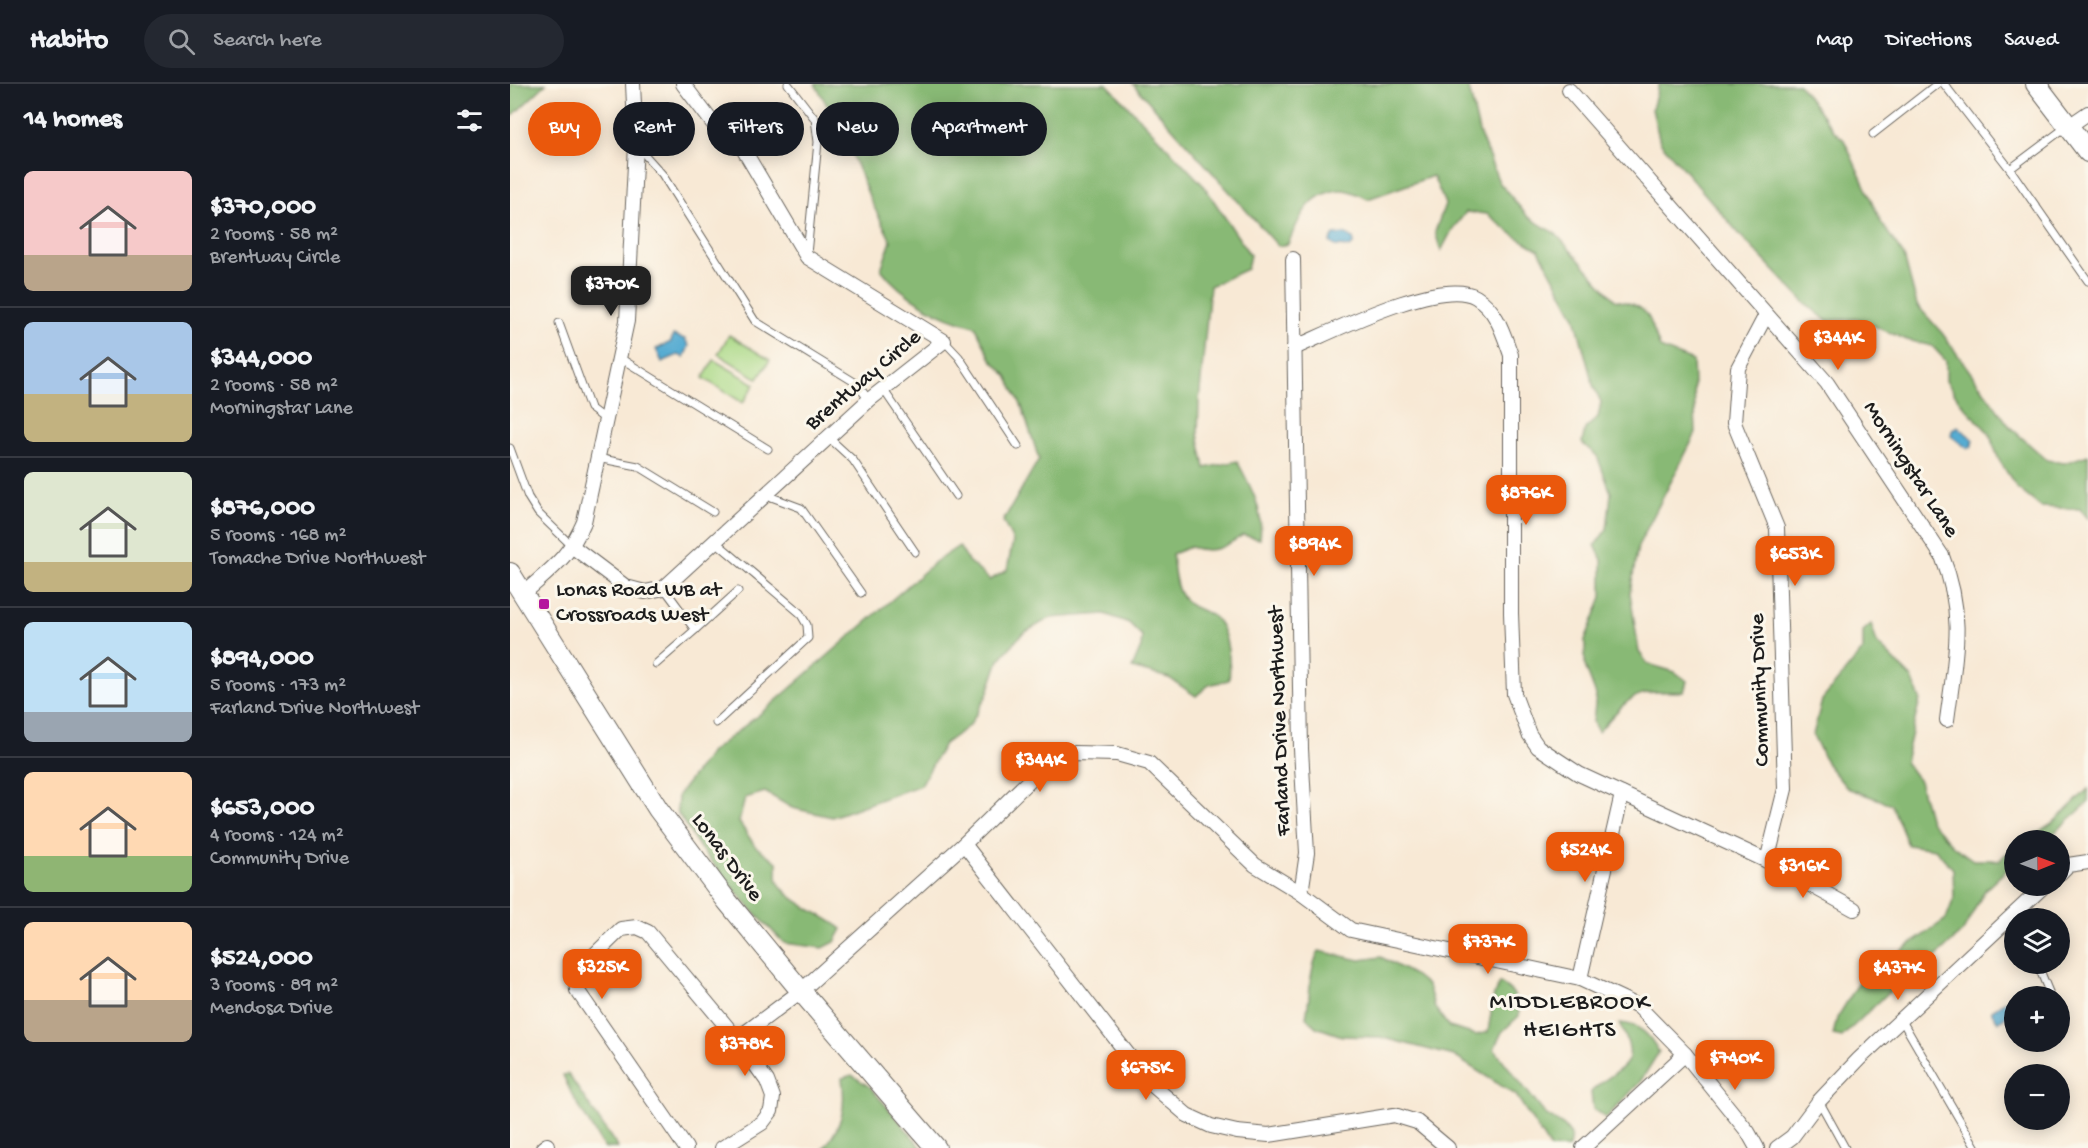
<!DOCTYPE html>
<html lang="en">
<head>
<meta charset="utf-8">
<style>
  :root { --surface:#171b24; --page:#242831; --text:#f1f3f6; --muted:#9ea1a6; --line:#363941; --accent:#ea580c }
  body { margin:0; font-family:"Gochi Hand",sans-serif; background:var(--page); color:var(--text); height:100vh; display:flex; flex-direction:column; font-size:22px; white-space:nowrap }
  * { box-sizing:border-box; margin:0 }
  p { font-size:20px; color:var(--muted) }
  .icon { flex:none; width:33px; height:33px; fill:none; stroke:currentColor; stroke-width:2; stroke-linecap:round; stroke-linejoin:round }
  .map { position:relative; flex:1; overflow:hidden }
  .details { display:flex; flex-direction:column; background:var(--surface); width:510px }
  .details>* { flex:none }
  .guide { position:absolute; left:18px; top:18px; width:570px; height:54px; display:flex; gap:12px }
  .needle { width:39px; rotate:89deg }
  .fabs { position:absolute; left:1494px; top:746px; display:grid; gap:12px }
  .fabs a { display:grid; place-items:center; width:66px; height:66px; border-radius:50%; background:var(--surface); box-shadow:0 3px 15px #0003; font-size:30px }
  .price { position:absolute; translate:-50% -51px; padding:0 14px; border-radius:12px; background:var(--accent); color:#fff; font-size:20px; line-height:39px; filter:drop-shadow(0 2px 3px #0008) }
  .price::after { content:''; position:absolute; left:50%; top:36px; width:18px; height:14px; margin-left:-9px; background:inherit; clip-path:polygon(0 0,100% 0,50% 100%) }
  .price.current { background:#222; color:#fff }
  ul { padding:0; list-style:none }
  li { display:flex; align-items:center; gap:18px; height:150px; padding:0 24px }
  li+li { border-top:2px solid var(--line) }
  li span { display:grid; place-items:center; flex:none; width:168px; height:120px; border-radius:9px; color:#555 }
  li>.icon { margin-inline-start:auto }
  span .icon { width:72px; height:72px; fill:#fffc; stroke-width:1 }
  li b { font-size:26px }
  h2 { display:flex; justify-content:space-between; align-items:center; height:72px; padding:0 24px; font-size:26px }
  .pill { padding:0 21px; border-radius:27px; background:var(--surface); box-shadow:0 3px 15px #0003; font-size:21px; line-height:54px }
  .pill.current { background:var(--accent); color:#fff }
  header { display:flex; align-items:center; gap:36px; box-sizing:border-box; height:84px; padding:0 30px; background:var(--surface); border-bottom:2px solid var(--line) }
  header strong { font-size:28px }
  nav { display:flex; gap:33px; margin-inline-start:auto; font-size:21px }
  .search { width:420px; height:54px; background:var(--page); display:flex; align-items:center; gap:15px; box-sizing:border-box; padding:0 21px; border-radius:33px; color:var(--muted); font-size:22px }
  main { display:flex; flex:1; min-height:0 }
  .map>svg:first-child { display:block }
  .green { fill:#abd987; stroke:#647a52; stroke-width:1.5 }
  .forest { fill:#88b974; stroke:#526a48; stroke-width:1.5 }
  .water { fill:#56acd2; stroke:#396477; stroke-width:1.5 }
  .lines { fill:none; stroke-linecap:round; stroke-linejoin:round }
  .lane-casing { stroke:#69645d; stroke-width:9 }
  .street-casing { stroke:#69645d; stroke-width:16 }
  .secondary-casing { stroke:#69645d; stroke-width:22 }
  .lane { stroke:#fff; stroke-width:7 }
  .street { stroke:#fff; stroke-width:14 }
  .secondary { stroke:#fff; stroke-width:20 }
  .poi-dot { fill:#b5179e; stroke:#fbf7ec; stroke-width:2 }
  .labels { text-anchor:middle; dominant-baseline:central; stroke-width:6; stroke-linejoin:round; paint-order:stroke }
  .street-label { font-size:22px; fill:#1c1c1c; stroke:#fbf7ec }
  .poi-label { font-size:22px; fill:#1c1c1c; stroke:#fbf7ec; text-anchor:start }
  .neighbourhood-label { font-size:24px; letter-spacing:1.5px; fill:#1c1c1c; stroke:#fbf7ec }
</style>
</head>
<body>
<header>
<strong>Habito</strong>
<div class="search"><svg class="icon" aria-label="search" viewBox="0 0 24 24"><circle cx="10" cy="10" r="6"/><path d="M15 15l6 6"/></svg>Search here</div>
<nav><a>Map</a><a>Directions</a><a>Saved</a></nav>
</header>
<main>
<section class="details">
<h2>14 homes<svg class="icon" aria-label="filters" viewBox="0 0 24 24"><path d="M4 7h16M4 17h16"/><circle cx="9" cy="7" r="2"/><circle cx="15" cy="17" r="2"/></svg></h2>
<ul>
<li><span style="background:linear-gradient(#f6c9c9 70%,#b9a48a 0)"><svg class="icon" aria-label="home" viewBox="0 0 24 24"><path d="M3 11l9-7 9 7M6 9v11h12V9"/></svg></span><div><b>$370,000</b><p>2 rooms · 58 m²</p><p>Brentway Circle</p></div></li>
<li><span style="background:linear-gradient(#a9c7e8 60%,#c2b280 0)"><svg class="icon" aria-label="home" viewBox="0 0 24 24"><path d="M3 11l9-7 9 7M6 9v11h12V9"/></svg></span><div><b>$344,000</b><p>2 rooms · 58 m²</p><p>Morningstar Lane</p></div></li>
<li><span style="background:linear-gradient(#dfe7d0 75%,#c2b280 0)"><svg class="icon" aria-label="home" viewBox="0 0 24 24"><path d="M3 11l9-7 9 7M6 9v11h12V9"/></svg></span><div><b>$876,000</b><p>5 rooms · 168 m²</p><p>Tomache Drive Northwest</p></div></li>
<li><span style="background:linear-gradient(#bfe0f5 75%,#9aa5b1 0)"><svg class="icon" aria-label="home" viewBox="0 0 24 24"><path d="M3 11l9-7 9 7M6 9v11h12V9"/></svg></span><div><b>$894,000</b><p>5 rooms · 173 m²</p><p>Farland Drive Northwest</p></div></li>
<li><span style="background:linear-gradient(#ffd9b3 70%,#8fb573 0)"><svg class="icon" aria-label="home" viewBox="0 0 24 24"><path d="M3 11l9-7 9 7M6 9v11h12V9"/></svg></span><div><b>$653,000</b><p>4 rooms · 124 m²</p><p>Community Drive</p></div></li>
<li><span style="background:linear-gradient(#ffd9b3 65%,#b9a48a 0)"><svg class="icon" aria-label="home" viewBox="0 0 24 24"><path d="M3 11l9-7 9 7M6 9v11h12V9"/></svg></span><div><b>$524,000</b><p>3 rooms · 89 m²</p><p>Mendosa Drive</p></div></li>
</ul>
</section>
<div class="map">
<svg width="1578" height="1064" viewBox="0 0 1578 1064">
  <rect width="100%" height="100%" fill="#fbf7ec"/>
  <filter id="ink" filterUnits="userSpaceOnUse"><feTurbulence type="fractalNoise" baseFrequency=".0167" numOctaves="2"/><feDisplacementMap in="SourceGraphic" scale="12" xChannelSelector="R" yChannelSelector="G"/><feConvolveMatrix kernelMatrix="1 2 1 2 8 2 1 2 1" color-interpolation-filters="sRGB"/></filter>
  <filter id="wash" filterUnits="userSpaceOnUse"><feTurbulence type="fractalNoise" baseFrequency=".008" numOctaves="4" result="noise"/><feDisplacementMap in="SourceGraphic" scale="24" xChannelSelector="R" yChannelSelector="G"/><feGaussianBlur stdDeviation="1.35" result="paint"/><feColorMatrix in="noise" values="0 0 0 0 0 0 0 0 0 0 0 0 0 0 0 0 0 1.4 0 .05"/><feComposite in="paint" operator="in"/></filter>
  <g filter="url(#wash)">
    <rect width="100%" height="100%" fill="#f8e9d5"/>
    <g class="green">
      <path d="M219,251L260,276L248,295L208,270Z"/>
      <path d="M204,276L245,300L233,319L193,294Z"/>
    </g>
    <g class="forest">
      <path d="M0,0H36L0,34Z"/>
      <path d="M305,0H597L694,102L740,171L737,185L700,202L689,317L688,350L695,384L727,377C741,403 754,425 750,455L733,451C714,464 703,470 680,463L662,470C664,482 664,501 671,511C679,524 689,524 701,531C718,541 721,579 719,596L699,601L686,612L659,594L622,584L631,563L632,552L619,539L595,530L540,534L512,550L489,576L477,611L460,641L434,660L411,701L322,733L282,724L255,708L235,714L229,738L245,762L267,778C268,784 266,793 268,797C276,817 315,831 332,845L325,858L313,864L274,859L240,824L190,764L167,728L168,711L201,668L260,622L425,478L449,462L458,477L480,496L497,486L503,457L493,437L529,375L512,323L497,292L481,275L465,242C431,234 393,214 371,185L381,157L361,117L334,51Z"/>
      <path d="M623,0H958L969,48L989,98L1018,133L1046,150L1105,216C1142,222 1138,233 1150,264L1183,277L1186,349L1128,462L1120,509L1129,568L1138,580L1165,588L1177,597L1174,608C1122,606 1122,611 1088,648L1083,638L1086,611L1075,582V556L1092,513V476L1085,461L1097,445L1101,409L1087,372L1072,359L1075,345L1088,333L1091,318L1083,301L1065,233L1029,166L1005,152L977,130L956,128L942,146L931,167L925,148L935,120L923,92L858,115C851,112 839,105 831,106C799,108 789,134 778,160L768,162Z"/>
      <path d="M1149,0H1289L1324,47L1334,56L1372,140L1394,172L1407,221L1432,249L1500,343L1537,376L1554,379L1578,371V434L1570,425L1531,423L1507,404L1489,376L1479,349L1451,319L1436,297V277L1422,262L1397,256L1348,235L1317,237L1293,217L1231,152L1150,58L1142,25Z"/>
      <path d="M1361,540L1367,559L1402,594L1410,615L1395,678L1409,697L1420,737L1442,761L1463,776H1489L1504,763V779L1475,806L1453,847L1428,871L1377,910L1332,953L1323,951L1327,934L1351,895L1436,835L1444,814L1443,785L1425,765L1398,761L1381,720L1337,704L1317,680L1303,651L1312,616L1353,566V547Z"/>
      <path d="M1578,705V719L1536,756H1516L1545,737Z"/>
      <path d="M809,867L850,876L871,873L906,892L918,902L925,924L939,943L966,951L978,948L984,910L990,899C1005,908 1009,915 1009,932L992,948L984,965L1035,1030L1054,1042L1061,1051L1059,1064H1040L1006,1011L944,972L870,953L832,952L806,943L796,933C801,911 798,887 809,867Z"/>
      <path d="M1109,939C1130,940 1139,950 1149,968L1130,998L1096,1034L1083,1025L1081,1008C1108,980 1135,987 1109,939Z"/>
      <path d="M58,990L108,1064H94L62,1011L53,991Z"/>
      <path d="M342,991L360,1003L412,1064H314C333,1041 336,1022 332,994Z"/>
    </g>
    <g class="water">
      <path d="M835,150L843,155L844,159L840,163L825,162L820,158L824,151Z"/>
      <path d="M163,251L175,255L179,262L174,273L168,271L152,278L146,265L161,258Z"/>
      <path d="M1448,343L1464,356L1461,363L1457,364L1441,352L1442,346Z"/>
      <path d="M1500,914L1504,926L1488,938L1481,927Z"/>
    </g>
  </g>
  <g filter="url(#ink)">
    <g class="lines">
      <g class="lane-casing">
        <g id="lane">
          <path d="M278,0L305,35L308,58L297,170"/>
          <path d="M1434,0L1500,85L1556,43"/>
          <path d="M1363,50L1427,0"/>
          <path d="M127,62L152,90L245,237L346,299L359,316"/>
          <path d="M1500,85L1578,197"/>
          <path d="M49,239L80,324L96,336"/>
          <path d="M434,257L449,273L508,362"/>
          <path d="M110,274L258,365"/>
          <path d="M373,305L446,412"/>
          <path d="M318,353L343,376L405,468"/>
          <path d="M0,364L18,413L28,429L61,461"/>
          <path d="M87,374L128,382L203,428"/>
          <path d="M256,411L291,424L351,509"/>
          <path d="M185,546L228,507"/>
          <path d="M146,580L185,546L154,504"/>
          <path d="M206,639L298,554L297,541L290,529L206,458"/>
          <path d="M1527,879L1539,908"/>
          <path d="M1391,935L1466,1064"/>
          <path d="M1309,1017L1335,1064"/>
        </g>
      </g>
      <g class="street-casing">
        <g id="street">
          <path d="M1059,6L1317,299L1432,472C1456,532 1445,574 1437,636"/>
          <path d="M1559,42L1578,29"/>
          <path d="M783,175L791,665L797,769L791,809"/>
          <path d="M1256,231L1228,284L1224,339L1267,444L1275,705L1257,777"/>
          <path d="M784,264C821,248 931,192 966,213C987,226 993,249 1001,271V529L1004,610L1019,650L1028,663L1069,690L1257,777L1344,825"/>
          <path d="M63,463L116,503L135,508L154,504L359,316L434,257L297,173L229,58L205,42L173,0"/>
          <path d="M13,510C42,484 58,475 74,438L117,237L126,61L123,0"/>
          <path d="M454,760L641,1000L677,1031L701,1042L727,1048L759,1051L884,1031L907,1038L938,1064"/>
          <path d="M1550,789L1558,781L1578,778"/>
          <path d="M1070,895L1112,710"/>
          <path d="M227,955L291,907L454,760L536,680L565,669L607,670L639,679L745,781L791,809L841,846L1070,895L1128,922L1175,970L1238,1048L1247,1064"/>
          <path d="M33,1064L37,1061"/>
          <path d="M176,1064L67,906L66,897L69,886L111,845L127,843L138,848L227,955L257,997L263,1013L261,1027L252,1039L212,1064"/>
          <path d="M1073,1064L1175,970"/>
          <path d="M1267,1064L1282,1053L1309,1017L1349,975L1535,801"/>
        </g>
      </g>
      <g class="secondary-casing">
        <g id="secondary">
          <path d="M1526,0L1578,68"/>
          <path d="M0,489L148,725L217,817L291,907L426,1064"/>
        </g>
      </g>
      <use href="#lane" class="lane"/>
      <use href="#street" class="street"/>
      <use href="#secondary" class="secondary"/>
    </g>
  </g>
  <rect class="poi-dot" x="28" y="514" width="12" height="12" rx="3"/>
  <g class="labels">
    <g class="street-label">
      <text transform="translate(354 297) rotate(-40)">Brentway Circle</text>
      <text transform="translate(1400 386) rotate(57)">Morningstar Lane</text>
      <text transform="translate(1251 606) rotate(-92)">Community Drive</text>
      <text transform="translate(771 637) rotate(-92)">Farland Drive Northwest</text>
      <text transform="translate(216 774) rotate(53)">Lonas Drive</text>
    </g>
    <g class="poi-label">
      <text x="46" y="507">Lonas Road WB at<tspan x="46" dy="25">Crossroads West</tspan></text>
    </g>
    <g class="neighbourhood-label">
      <text x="1060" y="919">MIDDLEBROOK<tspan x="1060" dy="28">HEIGHTS</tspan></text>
    </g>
  </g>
</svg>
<div class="fabs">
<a><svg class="needle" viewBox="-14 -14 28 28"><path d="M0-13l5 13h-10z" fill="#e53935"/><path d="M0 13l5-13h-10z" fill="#9ea1a6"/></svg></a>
<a><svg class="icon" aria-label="layers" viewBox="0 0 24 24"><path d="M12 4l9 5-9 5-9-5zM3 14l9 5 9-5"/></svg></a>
<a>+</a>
<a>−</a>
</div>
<b class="price current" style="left:101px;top:233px">$370K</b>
<b class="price" style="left:1328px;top:287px">$344K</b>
<b class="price" style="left:1016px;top:442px">$876K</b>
<b class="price" style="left:804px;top:493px">$894K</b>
<b class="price" style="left:1285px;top:503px">$653K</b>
<b class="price" style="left:530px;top:709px">$344K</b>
<b class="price" style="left:1075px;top:799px">$524K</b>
<b class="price" style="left:1293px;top:815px">$316K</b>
<b class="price" style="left:978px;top:891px">$737K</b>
<b class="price" style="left:92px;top:916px">$325K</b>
<b class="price" style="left:1388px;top:917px">$437K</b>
<b class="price" style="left:235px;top:993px">$378K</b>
<b class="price" style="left:1225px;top:1007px">$740K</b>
<b class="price" style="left:636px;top:1017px">$675K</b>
<div class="guide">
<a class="pill current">Buy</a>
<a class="pill">Rent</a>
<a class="pill">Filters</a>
<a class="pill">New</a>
<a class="pill">Apartment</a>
</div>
</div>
</main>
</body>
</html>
